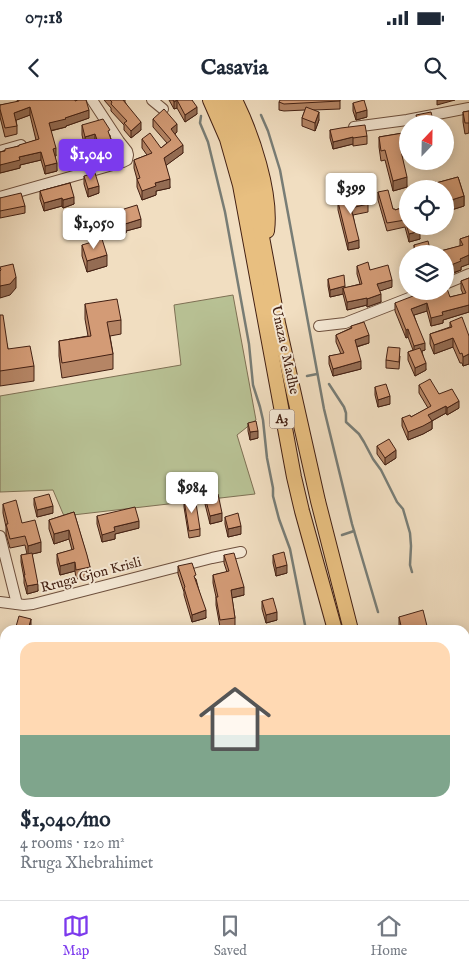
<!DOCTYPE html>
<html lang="en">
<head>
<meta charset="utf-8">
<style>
  :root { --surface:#fff; --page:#f6f6f7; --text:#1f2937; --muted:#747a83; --line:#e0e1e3; --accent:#7c3aed }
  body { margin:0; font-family:"IM FELL English",serif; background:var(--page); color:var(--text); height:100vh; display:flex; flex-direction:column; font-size:19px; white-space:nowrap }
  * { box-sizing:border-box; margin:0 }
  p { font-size:16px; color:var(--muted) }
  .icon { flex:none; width:28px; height:28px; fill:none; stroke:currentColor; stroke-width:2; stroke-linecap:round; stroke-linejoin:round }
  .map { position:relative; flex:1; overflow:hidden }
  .sheet { position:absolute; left:0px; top:525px; width:470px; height:275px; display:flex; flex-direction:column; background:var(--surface); border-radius:15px 15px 0 0; box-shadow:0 2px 12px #0003 }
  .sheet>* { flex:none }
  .needle { width:32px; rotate:22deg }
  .fabs { position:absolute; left:399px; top:15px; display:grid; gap:10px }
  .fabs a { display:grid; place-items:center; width:55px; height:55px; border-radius:50%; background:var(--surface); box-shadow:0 2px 12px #0003; font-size:25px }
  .price { position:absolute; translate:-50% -42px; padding:0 11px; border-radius:5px; background:#fff; color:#222; font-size:16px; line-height:32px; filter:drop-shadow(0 1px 2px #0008) }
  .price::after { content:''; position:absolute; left:50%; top:30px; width:15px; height:11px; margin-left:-8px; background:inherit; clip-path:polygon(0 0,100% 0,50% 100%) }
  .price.selected { background:var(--accent); color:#fff }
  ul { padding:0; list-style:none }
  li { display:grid; align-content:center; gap:10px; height:265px; padding:0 20px }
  li span { display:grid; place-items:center; height:155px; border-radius:15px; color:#555 }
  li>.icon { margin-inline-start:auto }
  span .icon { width:90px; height:90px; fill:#fffc; stroke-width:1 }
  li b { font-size:21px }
  .status { display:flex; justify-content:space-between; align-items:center; height:35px; padding:0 25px; background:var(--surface); direction:ltr }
  .status svg { height:14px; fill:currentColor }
  header { display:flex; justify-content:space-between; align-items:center; height:65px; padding:0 20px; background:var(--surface); font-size:22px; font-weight:700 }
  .tab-bar { display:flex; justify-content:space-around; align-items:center; height:70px; border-top:1px solid var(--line); background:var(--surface); font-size:14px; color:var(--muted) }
  .tab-bar a { display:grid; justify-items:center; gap:2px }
  .tab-bar .selected { color:var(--accent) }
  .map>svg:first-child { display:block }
  .green { fill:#b8c194; stroke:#7e7054 }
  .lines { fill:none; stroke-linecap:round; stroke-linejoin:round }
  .stream { stroke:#787d76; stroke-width:2.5 }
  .minor-casing { stroke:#6e503e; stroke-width:12 }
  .highway-casing { stroke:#432013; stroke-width:16 }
  .minor { stroke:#f6ead7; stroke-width:10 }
  .highway { stroke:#e8bf80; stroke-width:14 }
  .wall { fill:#b58565; stroke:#432013 }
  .shaded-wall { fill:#946c53; stroke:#432013 }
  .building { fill:#d39b76; stroke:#432013 }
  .labels { text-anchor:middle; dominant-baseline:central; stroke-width:4; stroke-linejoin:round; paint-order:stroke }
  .shield { fill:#f6ead7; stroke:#795d4e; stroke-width:1 }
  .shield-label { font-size:12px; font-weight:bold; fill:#432013 }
  .street-label { font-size:14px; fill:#432013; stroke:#f6ead7 }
</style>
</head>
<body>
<div class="status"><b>07:18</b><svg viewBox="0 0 49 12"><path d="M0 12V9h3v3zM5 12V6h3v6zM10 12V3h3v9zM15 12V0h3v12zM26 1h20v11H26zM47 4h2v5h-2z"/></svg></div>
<header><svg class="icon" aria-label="back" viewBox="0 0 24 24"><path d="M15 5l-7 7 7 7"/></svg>Casavia<svg class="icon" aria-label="search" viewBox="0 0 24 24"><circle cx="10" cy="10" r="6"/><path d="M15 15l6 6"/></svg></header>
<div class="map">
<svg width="469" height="800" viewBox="0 0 469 800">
  <rect width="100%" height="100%" fill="#f1dec1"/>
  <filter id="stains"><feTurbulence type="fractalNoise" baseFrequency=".004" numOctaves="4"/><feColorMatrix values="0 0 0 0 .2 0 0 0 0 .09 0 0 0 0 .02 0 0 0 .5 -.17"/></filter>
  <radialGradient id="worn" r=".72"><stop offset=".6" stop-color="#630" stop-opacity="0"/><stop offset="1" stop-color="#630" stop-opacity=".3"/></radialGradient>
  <g class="green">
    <path d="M233,195L256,320L237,335L255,394L64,416L53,390L0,392V296L181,265L174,205Z"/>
    <rect x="0" y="702" width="5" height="58"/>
  </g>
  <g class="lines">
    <g class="stream">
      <path d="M261,15L268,31L280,70L324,309L352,424L378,512"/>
      <path d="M201,16L200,23L208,42L225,112L249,244L253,285L260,307L263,320L267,358L273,388V396L279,419L290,449L306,530"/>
      <path d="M307,276L317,274"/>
      <path d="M329,284L344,307L346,313V322L359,334L364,342L373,359L381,370L397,402L403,409L410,433L411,446L410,465L412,472"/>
      <path d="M342,435L354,431"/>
      <path d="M382,795L384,800"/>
    </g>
    <g class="minor-casing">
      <g id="minor">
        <path d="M152,0L163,9"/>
        <path d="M354,27L407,20L469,8"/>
        <path d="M0,51L21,45"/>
        <path d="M0,97L123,62L127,60L128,55L127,51L119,41L92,0"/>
        <path d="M445,184L469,174"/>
        <path d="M319,226L345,223L427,191"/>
        <path d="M0,436L17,504"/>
        <path d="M0,502L24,505L33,504L212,458L241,452"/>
      </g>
    </g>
    <g class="highway-casing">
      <g id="highway">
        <path d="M210,0L227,39L240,85L294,377L302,411L335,530"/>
        <path d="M224,0L242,44L251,78L278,223L318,401L351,530"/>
        <path d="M235,0C252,34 272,93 267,131"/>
        <path d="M408,795L409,800"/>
        <path d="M425,795L427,800"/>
      </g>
    </g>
    <use href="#minor" class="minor"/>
    <use href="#highway" class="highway"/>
  </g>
  <g class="wall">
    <path d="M17,0H75L89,18L66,26V27L51,31L56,56H55L57,71L45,74L41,60L20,65V68L0,73V52L36,40L30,15L16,20L17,26V34L5,37L0,17V5L18,2Z"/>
    <path d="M104,0H125V2L141,30L131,38L124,30V25L111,11V8Z"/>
    <path d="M169,0H192L197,14L185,22L177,8L174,9Z"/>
    <path d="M340,0V9L313,10L319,20L315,31L302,26V18L305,10L284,11L279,10V2Z"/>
    <path d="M353,3L367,17L356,20L353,11Z"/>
    <path d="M469,11V33L465,34L463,22V12Z"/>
    <path d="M153,19L177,32L175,34L183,53L166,65L170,88L156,91V95L142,100L137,87V79L134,68V60L147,55L142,48V39L161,48L167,43L153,27Z"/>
    <path d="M82,25L110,35L114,57L101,61L95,44L85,47L82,35Z"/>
    <path d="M408,29V56L402,57L407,87L393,91L385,60L381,61L379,47V37L403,33V30Z"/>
    <path d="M330,30L367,36V44L353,46V44L333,49L330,38Z"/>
    <path d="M84,76L99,93L88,97L84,84Z"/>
    <path d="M458,77L464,96V106L448,111L446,106H445V89H423V88L436,82V83Z"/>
    <path d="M70,83L74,104L63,108L62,106L44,111L40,99V91Z"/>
    <path d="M378,92L393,109L395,110L408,106L420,139L409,142L405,127L387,131L378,100Z"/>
    <path d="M352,96L368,104V112L353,115L359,148L348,150L338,110V102L352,100Z"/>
    <path d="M0,98L25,106V113L0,118Z"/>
    <path d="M124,109L141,127L126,131V133L115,136L112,124V116L124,113Z"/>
    <path d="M469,136V164L461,167V170L454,173L446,175L445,174V154H414V145L433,153L460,146V139Z"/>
    <path d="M82,145L107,166L87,172L82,156Z"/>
    <path d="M408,165V190H407L403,175V167Z"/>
    <path d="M357,166L370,170L392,187L379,191L381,202L367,207V205L347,210L343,194L330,197L328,186V179L345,188L360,184L357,174Z"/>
    <path d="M469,178V212L443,220V223L431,226L427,211L414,215L425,250L422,251L426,270L415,276L408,260V252L413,250L408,237L406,238L395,211V203L450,197L463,194L461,189V181Z"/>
    <path d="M85,204L121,220V234L110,236L113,254V269L62,278L59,256V241L88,236L85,219Z"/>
    <path d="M0,215L8,249L34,266V281L0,286Z"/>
    <path d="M450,222L469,236V264L463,266L462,263H460L453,247L434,254L430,244V234L450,227Z"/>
    <path d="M351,226L369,243L357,247L361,269L333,276L329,264V256L341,254L336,242V235L351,228Z"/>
    <path d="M400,256L399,269L386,268V260Z"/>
    <path d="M419,285L439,294L459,308L447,315L446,313L432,321V329L423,334L408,340L402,326V318L411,317L428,308L419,293Z"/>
    <path d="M375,287L390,304L378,307L375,295Z"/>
    <path d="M248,323L258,338L250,340L248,331Z"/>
    <path d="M377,346L396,358L385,365L377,354Z"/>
    <path d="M205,397L222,421L210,424L205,404Z"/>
    <path d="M34,398L53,413L37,417L34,405Z"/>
    <path d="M184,400L200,429V436L189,438L184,407Z"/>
    <path d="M3,404L22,423L41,452L32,454L38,491L27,494L24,483V478L21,462V455L27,454L25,445L10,448L6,434V427L3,413Z"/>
    <path d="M74,412L90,467V477L76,479L75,471L60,475L57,463V454L72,450L69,439L54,444L49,429V420Z"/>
    <path d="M97,416L139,428L115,434V439L102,442L97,424Z"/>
    <path d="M225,417L241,434L228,437L225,424Z"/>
    <path d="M224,455L244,495L232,498L235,518V526L220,527L216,505V497L213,483V475L227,472L224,463Z"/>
    <path d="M273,455L287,473L276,476L273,463Z"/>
    <path d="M178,466L196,479L206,518L192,522L184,495V492L178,474Z"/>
    <path d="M262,501L277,520L266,523L262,509Z"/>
    <path d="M399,517L428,530H399Z"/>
  </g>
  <g class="shaded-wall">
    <path d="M177,0V8L174,9V2Z"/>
    <path d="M437,0H455L437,5Z"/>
    <path d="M30,7V15L14,21V13Z"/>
    <path d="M197,7V14L185,22V15Z"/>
    <path d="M89,10V18L66,26V27L49,31V23Z"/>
    <path d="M367,10V17L356,20V13Z"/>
    <path d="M319,12V20L315,31V23Z"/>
    <path d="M141,22V30L131,38V31Z"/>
    <path d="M177,24V32L171,37V29Z"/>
    <path d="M95,34V44L85,47V37Z"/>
    <path d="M353,37V44L333,49V42Z"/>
    <path d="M183,45V53L164,67V58Z"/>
    <path d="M56,48V56L53,57V49Z"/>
    <path d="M114,48V57L101,61V51Z"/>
    <path d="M41,52V60L20,65V68L0,73V65L19,57Z"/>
    <path d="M57,63V71L45,74V66Z"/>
    <path d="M407,77V87L393,91V81Z"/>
    <path d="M170,79V88L156,91V95L142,100V91L155,83Z"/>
    <path d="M99,86V93L88,97V89Z"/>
    <path d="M446,96V106H445V97Z"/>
    <path d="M464,96V106L448,111V101Z"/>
    <path d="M74,97V104L63,108V100Z"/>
    <path d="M62,98V106L44,111V103Z"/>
    <path d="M141,119V127L126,131V133L115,136V128L125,124Z"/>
    <path d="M420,131V139L409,142V134Z"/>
    <path d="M359,140V148L348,150V143Z"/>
    <path d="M107,155V166L87,172V161Z"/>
    <path d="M469,155V164L461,167V170L446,175V167L460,159Z"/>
    <path d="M16,177V188L10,195L0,198V186Z"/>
    <path d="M392,180V187L377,192V184Z"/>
    <path d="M345,186V194L343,188V194L330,197V190Z"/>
    <path d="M381,194V202L367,207V199Z"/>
    <path d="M367,198V205L347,210V202Z"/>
    <path d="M427,203V211L411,216V209Z"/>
    <path d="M469,205V212L443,220V223L431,226V218L442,212Z"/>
    <path d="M408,229V237L406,238V230Z"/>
    <path d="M369,235V243L355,247V240Z"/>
    <path d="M453,238V247L434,254V245Z"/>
    <path d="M425,243V250L414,254V246Z"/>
    <path d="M469,254V264L463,266V257Z"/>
    <path d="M361,261V269L333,276V269Z"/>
    <path d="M426,263V270L415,276V268Z"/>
    <path d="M390,296V304L378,307V300Z"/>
    <path d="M459,301V308L447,315V308Z"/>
    <path d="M446,306V313L428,323V315Z"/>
    <path d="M432,321V329L423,334L408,340V332Z"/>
    <path d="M258,331V338L250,340V332Z"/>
    <path d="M396,350V358L385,365V358Z"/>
    <path d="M53,406V413L37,417V410Z"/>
    <path d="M222,413V421L210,424V416Z"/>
    <path d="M139,421V428L115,434V439L102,442V435L114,427Z"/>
    <path d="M241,426V434L228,437V429Z"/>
    <path d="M69,430V439L54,444V434Z"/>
    <path d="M41,442V452L28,455V446Z"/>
    <path d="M75,462V471L60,475V466Z"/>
    <path d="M287,465V473L276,476V468Z"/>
    <path d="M38,484V491L27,494V486Z"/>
    <path d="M244,487V495L231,498V490Z"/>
    <path d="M206,510V518L192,522V515Z"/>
    <path d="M277,512V520L266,523V515Z"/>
    <path d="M31,519V527L30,530H28Z"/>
  </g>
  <g class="building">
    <path d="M19,0H75V1L78,0H86L89,10L65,18L66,19L49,23L56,48L53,49L57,63L45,66L41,52L19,57L20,60L0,65V52L5,51V49L19,46V45L39,39L30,7L14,13L17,26L5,28L0,9V5L19,1Z"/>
    <path d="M110,0H123L141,22L131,31L124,23L127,21L111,4L112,2Z"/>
    <path d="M173,0H192L197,7L185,15L177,0L174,2Z"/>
    <path d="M280,0H340V1L284,4L279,2Z"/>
    <path d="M364,0L367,10L356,13L353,3Z"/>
    <path d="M306,7L319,12L315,23L302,18Z"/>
    <path d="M164,9L177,24L171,29L183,45L164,58L170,79L155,83L156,86L142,91L137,79L140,78L134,60L152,53L142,39L150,33L161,48L171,40L153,19Z"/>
    <path d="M469,11V23H465L463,12Z"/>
    <path d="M431,12L434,24H418L416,15Z"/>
    <path d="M103,19L110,30L108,31L114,48L101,51L95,34L85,37L82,25Z"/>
    <path d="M365,25L367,36L353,38V37L333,42L330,30L341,28Z"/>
    <path d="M408,29V46L400,47L407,77L393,81L385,50L381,51L379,37L403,33V30Z"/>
    <path d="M95,73L99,86L88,89L84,76Z"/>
    <path d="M458,77L464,96L448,101L446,96L445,97V89H423V88L436,82V83Z"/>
    <path d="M70,83L74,97L63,100L62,98L44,103L40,91Z"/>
    <path d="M388,90L393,109H395V110L408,106V126H419L420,131L409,134L405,120L387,123L378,92Z"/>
    <path d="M21,93L25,106L0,111V98Z"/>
    <path d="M366,93L368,104L351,108L359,140L348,143L338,102L353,99L352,96Z"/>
    <path d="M137,105L141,119L125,124L126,125L115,128L112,116L125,113L124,109Z"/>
    <path d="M469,136V155L460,159L461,161L446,167L445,165V154H416L414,145L428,141L431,153H433L463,145L460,139Z"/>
    <path d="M102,139L107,155L87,161L82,145Z"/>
    <path d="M368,162L370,170L388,165L392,180L377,184L381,194L367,199V198L347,202L343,188L362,184L357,166Z"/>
    <path d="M13,164L16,177L10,184L0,186V171L1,170L0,167Z"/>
    <path d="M408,165V181H407L403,167Z"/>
    <path d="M344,175L345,186L330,190L328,179Z"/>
    <path d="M469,178V205L442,212L443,215L431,218L427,203L411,209L425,243L414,246L408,229L406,230L395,203L426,191H445V183L450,197L466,193L461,181Z"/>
    <path d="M117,199L121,220L107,222L113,254L62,263L59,241L91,236L85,204Z"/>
    <path d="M0,215H3L8,249L30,246L34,266L0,271Z"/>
    <path d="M462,217L469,236V254L463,257L462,253L460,254L453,238L434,245L430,234L452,227L450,222Z"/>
    <path d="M364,222L369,235L355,240L361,261L333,269L329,256L344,253L336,235L352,228L351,226Z"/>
    <path d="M388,247L400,248L399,262L386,260Z"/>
    <path d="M420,248L426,263L415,268L408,252Z"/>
    <path d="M430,279L439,294L452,289L459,301L447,308L446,306L428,315L432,321L423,326L408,332L402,318L410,315L411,317L431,306L419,285Z"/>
    <path d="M386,284L390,296L378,300L375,287Z"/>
    <path d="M256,321L258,331L250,332L248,323Z"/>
    <path d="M389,339L396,350L385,358L377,346Z"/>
    <path d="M49,394L53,406L37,410L34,398Z"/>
    <path d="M218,394L222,413L210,416L205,397Z"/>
    <path d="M195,397L200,429L189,431L184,400Z"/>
    <path d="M16,400L22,423L35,420L41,442L28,446L25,436L10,439L6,424H8L3,404Z"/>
    <path d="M135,407L139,421L114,427L115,431L102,435L97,416Z"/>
    <path d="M74,412L87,455L90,467L76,470L75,462L60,466L57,454L74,449L69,430L54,434L49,420Z"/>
    <path d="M238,413L241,426L228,429L225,417Z"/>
    <path d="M284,452L287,465L276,468L273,455Z"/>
    <path d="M32,453L38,484L27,486L24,475H25L21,455Z"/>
    <path d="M234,453L244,487L231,490L235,518L220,520L216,497H218L213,475L229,471L224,455Z"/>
    <path d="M192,463L196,475L194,476L206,510L192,515L184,488L185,487L178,466Z"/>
    <path d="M273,498L277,512L266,515L262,501Z"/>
    <path d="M423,510L428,530H402L399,517Z"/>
    <path d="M19,516L31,519L28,530H15Z"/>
  </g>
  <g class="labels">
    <rect class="shield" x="269.5" y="309.5" width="25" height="19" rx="4"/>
    <g class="shield-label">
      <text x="282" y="319">A3</text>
    </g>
    <g class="street-label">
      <text transform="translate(285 250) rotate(78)">Unaza e Madhe</text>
      <text transform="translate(91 475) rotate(-15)">Rruga Gjon Krisli</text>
    </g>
  </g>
  <rect width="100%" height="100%" filter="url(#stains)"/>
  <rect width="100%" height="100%" fill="url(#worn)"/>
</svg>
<div class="fabs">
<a><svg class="needle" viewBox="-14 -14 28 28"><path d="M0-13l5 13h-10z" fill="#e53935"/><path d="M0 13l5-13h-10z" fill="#747a83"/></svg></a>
<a><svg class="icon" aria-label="locate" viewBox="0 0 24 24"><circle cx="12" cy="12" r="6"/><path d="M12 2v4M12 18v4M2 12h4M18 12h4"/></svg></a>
<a><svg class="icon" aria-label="layers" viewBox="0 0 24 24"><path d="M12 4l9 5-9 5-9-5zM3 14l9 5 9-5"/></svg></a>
</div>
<b class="price selected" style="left:91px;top:81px">$1,040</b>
<b class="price" style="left:351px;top:115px">$399</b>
<b class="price" style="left:94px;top:150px">$1,050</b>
<b class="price" style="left:192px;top:414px">$984</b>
<section class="sheet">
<ul>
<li><span style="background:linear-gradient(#ffd9b3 60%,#7fa58c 0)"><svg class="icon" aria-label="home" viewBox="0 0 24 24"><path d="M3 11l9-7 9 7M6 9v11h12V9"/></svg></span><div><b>$1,040/mo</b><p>4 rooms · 120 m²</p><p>Rruga Xhebrahimet</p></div></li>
</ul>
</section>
</div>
<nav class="tab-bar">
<a class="selected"><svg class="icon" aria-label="map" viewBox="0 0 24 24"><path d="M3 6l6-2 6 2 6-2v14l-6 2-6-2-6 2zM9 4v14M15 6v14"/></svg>Map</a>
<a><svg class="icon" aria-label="saved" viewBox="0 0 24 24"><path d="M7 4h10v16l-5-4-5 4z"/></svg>Saved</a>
<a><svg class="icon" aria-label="home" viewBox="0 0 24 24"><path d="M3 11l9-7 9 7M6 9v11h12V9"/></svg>Home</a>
</nav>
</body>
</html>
